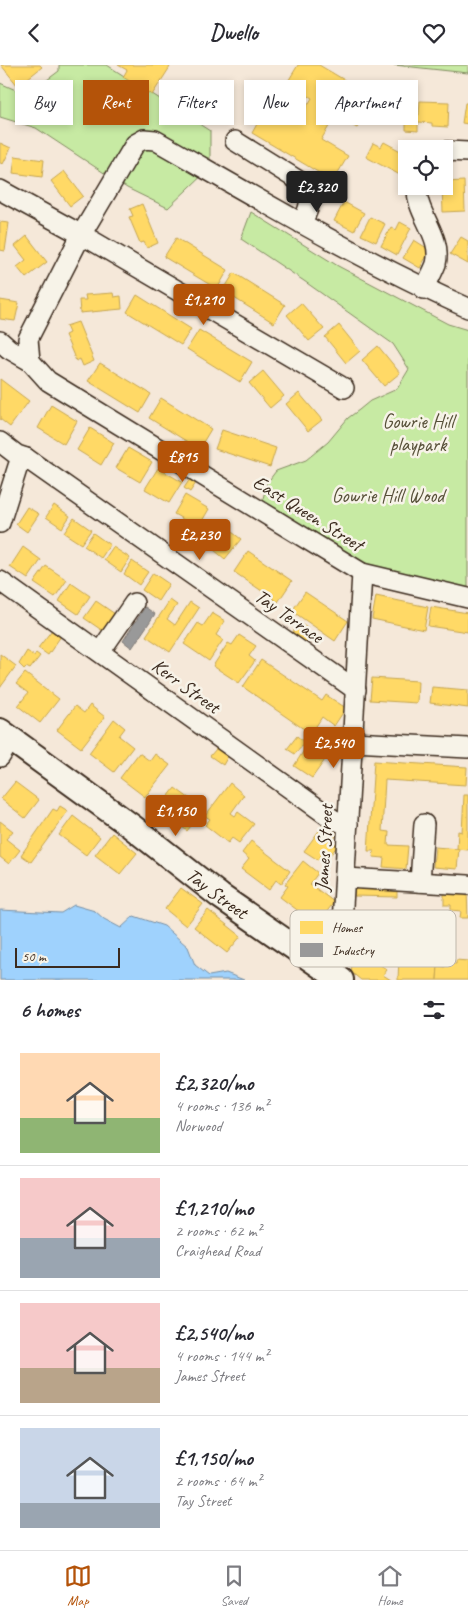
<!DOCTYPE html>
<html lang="en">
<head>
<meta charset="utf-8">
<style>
  :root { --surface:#fff; --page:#f2f2f3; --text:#2b2b33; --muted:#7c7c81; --line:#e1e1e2; --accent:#b45309 }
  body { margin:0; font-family:Caveat,sans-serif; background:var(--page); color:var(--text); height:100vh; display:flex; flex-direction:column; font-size:19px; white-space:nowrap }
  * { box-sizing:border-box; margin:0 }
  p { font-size:16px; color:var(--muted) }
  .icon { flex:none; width:28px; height:28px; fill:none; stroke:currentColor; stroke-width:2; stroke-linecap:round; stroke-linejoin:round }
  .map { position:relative; height:915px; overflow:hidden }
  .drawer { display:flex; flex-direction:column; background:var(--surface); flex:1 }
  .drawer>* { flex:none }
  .guide { position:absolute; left:15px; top:15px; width:439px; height:45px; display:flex; gap:10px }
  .tools { position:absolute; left:398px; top:75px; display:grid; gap:10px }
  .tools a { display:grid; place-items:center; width:55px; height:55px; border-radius:0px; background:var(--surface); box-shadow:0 2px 8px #0003; font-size:25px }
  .scale { position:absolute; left:15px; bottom:12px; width:105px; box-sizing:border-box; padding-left:5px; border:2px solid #3b2a1e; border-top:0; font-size:14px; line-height:18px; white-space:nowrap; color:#3b2a1e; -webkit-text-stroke:4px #f7f3e8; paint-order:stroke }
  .price { position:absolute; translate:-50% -42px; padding:0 11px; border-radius:5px; background:var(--accent); color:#fff; font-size:16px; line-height:32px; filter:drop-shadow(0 1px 2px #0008) }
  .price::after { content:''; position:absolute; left:50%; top:30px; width:15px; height:11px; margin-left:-8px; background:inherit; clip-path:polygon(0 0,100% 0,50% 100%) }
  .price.selected { background:#222; color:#fff }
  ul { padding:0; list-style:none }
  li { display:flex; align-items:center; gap:15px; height:125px; padding:0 20px }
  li+li { border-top:1px solid var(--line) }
  li span { display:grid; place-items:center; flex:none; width:140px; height:100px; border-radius:0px; color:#555 }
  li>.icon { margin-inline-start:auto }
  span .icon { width:60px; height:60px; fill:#fffc; stroke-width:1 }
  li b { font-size:21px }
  h2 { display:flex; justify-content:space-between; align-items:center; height:60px; padding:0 20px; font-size:21px }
  .chip { padding:0 18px; border-radius:0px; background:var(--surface); box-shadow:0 2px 8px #0003; font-size:18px; line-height:45px }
  .chip.selected { background:var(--accent); color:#fff }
  header { display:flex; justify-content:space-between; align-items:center; height:65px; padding:0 20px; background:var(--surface); font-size:22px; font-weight:800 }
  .tab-bar { display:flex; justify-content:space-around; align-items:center; height:70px; border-top:1px solid var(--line); background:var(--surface); font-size:14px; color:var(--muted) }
  .tab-bar a { display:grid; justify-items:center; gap:2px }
  .tab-bar .selected { color:var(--accent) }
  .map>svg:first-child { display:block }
  .green { fill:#c7eaa3; stroke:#818a60 }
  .water { fill:#9fd2fd; stroke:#778fa4 }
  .homes { fill:#ffd966; stroke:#c4a450 }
  .industry { fill:#999; stroke:#7d7874 }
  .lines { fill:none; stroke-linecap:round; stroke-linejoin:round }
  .minor-casing { stroke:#3b2a1e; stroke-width:22 }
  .major-casing { stroke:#3b2a1e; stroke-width:28 }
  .minor { stroke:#f7f3e8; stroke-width:19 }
  .major { stroke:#f7f3e8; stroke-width:24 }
  .labels { text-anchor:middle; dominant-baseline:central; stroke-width:5; stroke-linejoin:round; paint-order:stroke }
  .park-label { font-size:20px; fill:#575039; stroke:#f7f3e8 }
  .street-label { font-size:20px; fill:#3b2a1e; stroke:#f7f3e8 }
  .key { fill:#f7f3e8; stroke:#bfb7ab; stroke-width:1 }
  .key-label { font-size:14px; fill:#3b2a1e }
</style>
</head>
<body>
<header><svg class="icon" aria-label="back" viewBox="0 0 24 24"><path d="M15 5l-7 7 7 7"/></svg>Dwello<svg class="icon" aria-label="heart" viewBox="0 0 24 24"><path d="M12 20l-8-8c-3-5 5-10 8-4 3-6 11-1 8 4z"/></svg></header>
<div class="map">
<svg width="468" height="915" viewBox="0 0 468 915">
  <rect width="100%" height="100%" fill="#f5e8d9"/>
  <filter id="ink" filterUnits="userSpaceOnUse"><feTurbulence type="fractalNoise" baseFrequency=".02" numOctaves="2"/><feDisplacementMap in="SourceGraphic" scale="10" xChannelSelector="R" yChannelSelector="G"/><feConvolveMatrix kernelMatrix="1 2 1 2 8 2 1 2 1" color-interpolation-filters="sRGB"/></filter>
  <g filter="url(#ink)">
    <g class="green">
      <path d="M59,0H107L210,66V103L168,143L127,123L36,63L0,52V18L27,30L59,6Z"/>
      <path d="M394,0H468V8Z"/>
      <path d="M251,147L338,201L448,259L468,265V533L362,508L260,445L267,418L276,406L306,395L328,377L348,353L359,345L370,336L397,324L409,304L393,279L304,216L241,174Z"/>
    </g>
    <path class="water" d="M74,840L95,846L104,854L121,863L134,851L164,861L188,882L195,900L209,911L226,908L244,915H0V845L61,848Z"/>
    <g class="homes">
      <path d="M1,0H40L42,2L18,21Z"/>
      <path d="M118,0H167L170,2L152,30L123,12L127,5Z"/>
      <path d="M298,0H319L375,33L357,63L335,51L321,75L348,91L333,116L252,68L267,41L297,58L312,33L287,18Z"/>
      <path d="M420,36L449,37L448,62L432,61V58L418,57V66L406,65V49L419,50Z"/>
      <path d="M465,38H468V59L462,58Z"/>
      <path d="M384,77L406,89V98L400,110L366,92L373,78L381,82Z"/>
      <path d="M0,78L11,83L3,99L0,98Z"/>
      <path d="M15,91L44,95L42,112L13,108Z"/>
      <path d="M64,106L83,131L70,141L51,116Z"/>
      <path d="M464,116L465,146L443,147L442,121H444V117Z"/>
      <path d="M344,137L364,148L354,166L334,156Z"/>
      <path d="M142,139L158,178L147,183L144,177L140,178L129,152L133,151L130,144Z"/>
      <path d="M370,152L385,159L376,177L361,170Z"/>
      <path d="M0,157L9,158L5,186L0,185Z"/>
      <path d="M400,157L411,163L397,190L381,181L391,162L396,165Z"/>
      <path d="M27,171L47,197L26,213L17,202L26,195L15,181Z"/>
      <path d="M461,172L468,176V199L450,189Z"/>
      <path d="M176,173L228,205L217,224L164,192Z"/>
      <path d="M414,175L430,185L420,203L403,193Z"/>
      <path d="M234,208L285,240L274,258L223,226Z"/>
      <path d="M113,228L114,232L121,231L122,244L80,248L79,235H86L85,230Z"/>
      <path d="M137,230L191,264L181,280L127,247Z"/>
      <path d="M0,235L19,238L15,256L0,254Z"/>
      <path d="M301,238L324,264L309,276L287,250Z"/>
      <path d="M78,257L94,296L83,301L80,294L76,296L65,270L69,268L66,261Z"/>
      <path d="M339,260L360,286L346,298L325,272Z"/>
      <path d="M199,265L252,297L240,317L187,284Z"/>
      <path d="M378,281L400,308L384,321L362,295Z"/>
      <path d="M100,298L151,329L140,348L88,316Z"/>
      <path d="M263,306L284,331L270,343L249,318Z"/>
      <path d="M0,314L29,336L10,362L0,354Z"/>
      <path d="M299,328L322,355L308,366L286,339Z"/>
      <path d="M161,333L211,364L199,384L149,353Z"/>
      <path d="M51,340L77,356L64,379L38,363Z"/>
      <path d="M90,363L114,378L101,400L77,385Z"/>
      <path d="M222,365L276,383L270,402L215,384Z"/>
      <path d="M128,383L152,397L140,417L116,403Z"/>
      <path d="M158,403L182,417L169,438L145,424Z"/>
      <path d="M190,414L196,418L190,427L184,423Z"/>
      <path d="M185,430L209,444L198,463L174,449Z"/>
      <path d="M54,440L70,451L62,463L46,452Z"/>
      <path d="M27,442L39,449L27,467L16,459Z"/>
      <path d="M74,453L91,465L81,479L64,468Z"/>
      <path d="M219,457L241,474L225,494L203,476Z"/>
      <path d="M93,468L110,480L101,493L84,481Z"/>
      <path d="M23,482L41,495L28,514L10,502Z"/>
      <path d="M113,482L130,493L121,507L104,495Z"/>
      <path d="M248,486L292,516L278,537L234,507Z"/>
      <path d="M132,496L148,507L139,520L124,509Z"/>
      <path d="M46,501L67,515L55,532L34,518Z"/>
      <path d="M153,508L169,519L158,536L142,525Z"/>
      <path d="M71,518L90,531L78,549L59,536Z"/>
      <path d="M305,527L348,556L335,576L292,546Z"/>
      <path d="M376,531L428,542L424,565L372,554Z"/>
      <path d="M170,535L177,540L167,554L175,560L190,537L199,543L170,587L146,571Z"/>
      <path d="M96,536L115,549L103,566L84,553Z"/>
      <path d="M431,542L468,548V567L428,561Z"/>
      <path d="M212,548L225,556L216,570L223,575L209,596L184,579L198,558L203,561Z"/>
      <path d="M300,558L308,564L304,568L310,573L304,580L291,569Z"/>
      <path d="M52,565L61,571L48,590L38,583Z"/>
      <path d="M239,570L256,581L249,591L255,596L239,618L213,601L228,578L232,580Z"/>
      <path d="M27,586L34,591L36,588L40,591L30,604L26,602L24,604L19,599Z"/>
      <path d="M0,589L16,601L0,623Z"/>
      <path d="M261,595L322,636L326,630L346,643L334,661L322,652L311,669L243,622Z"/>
      <path d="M25,608L59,634L40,658L18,641L28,628L16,619Z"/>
      <path d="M372,613L418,616L417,638L370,635Z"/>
      <path d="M432,622L468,625V643L430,638Z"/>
      <path d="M90,640L105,652L81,683L57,665L75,641L84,648Z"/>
      <path d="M114,654L125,663L119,671L133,682L114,707L89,688Z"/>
      <path d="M297,671L305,678L295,689L287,684Z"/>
      <path d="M328,671L342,672V683H328Z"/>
      <path d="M308,679L327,692L312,713L294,701Z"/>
      <path d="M217,683L228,691L223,700L210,691Z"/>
      <path d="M139,688L150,696L155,689L170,700L145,732L120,713Z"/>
      <path d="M374,696L467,702L466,720L385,715L382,766L389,767L388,780L408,781L406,804L383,802L384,793L373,792L374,786H368Z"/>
      <path d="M15,717L39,735L25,753L1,734Z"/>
      <path d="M230,718L244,730L231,748L235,751L238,747L254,759L239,778L232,773L228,778L205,760L210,754L205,751Z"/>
      <path d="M175,723L197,739L192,747L198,752L187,766L181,761L179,763L157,746Z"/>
      <path d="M464,730H468V785L457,784L458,766L462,767Z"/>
      <path d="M60,741L68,746L31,797L21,790L53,744L57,746Z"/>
      <path d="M73,751L100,772L86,790L59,770Z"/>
      <path d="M0,756L13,766L6,774L20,785L9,799L0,792Z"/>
      <path d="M324,759L337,768L332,776L338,780L328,793L322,789L318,795L304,786Z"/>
      <path d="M112,768L137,788L120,809L95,790Z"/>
      <path d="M251,776L290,806L281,819L276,815L269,825L241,804L249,794L242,788Z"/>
      <path d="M435,782L459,784L457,804L433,802Z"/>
      <path d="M303,796L318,808L310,819L334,837L317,860L280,832L288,821L285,819Z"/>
      <path d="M355,822L397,823V832L354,831Z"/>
      <path d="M181,823L203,839L186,861L165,844Z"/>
      <path d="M444,824L467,825L468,853H460L461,846L451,845V840H444Z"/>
      <path d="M208,845L241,871L227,888L194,862Z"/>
      <path d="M353,885L361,891L364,887L387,905L383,910L391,915H361L351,907Z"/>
      <path d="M399,892L425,894L424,901H438L437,915H398Z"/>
      <path d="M456,895L468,896V915H437L438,901L445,902V898L456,899Z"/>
    </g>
    <path class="industry" d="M145,542L155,549L132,583L123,576Z"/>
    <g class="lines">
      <g class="minor-casing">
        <g id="minor">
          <path d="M235,76L304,119L310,135L308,144L302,159"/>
          <path d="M444,89L447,86L468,87"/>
          <path d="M417,121C415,149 443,170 436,199C433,207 428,216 424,224"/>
          <path d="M0,125L91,175L344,323"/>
          <path d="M0,276L9,284L30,296L48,316L362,508L468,533"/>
          <path d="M30,296L28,274L81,170L135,79L144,74L155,75C257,133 360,195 468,243"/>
          <path d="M0,377L17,390L26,393L356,625"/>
          <path d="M0,458L18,401L26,393"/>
          <path d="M0,516L334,755L348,759"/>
          <path d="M100,587L134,538"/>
          <path d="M353,677L468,683"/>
          <path d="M0,692L11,674"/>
          <path d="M346,813L468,820"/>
          <path d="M420,817L424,759"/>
          <path d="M332,908L340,894L362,508"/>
        </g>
      </g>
      <g class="major-casing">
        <g id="major">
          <path id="s1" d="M0,666L131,761L220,831L341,915"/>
        </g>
      </g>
      <use href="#minor" class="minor"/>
      <use href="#major" class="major"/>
    </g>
  </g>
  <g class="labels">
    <g class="park-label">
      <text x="418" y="356">Gowrie Hill<tspan x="418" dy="23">playpark</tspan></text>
      <text x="388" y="430">Gowrie Hill Wood</text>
    </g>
    <g class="street-label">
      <text transform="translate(308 448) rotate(32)">East Queen Street</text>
      <text transform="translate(289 551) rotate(35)">Tay Terrace</text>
      <text transform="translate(186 621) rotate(36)">Kerr Street</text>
      <text transform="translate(324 783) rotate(-87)">James Street</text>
      <text stroke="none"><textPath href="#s1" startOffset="271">Tay Street</textPath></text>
    </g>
  </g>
  <rect x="290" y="845" width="166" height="57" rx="8" class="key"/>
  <rect x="300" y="856" width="23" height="13" fill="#ffd966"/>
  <rect x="300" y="878" width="23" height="14" fill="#999"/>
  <g class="key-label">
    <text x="332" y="867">Homes</text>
    <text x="332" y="890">Industry</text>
  </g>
</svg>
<div class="tools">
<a><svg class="icon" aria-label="locate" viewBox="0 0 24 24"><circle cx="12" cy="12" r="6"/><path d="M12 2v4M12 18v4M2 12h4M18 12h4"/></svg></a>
</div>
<div class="scale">50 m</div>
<b class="price selected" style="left:317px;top:148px">£2,320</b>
<b class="price" style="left:204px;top:261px">£1,210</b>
<b class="price" style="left:183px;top:418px">£815</b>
<b class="price" style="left:200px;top:496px">£2,230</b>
<b class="price" style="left:334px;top:704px">£2,540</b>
<b class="price" style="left:176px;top:772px">£1,150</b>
<div class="guide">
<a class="chip">Buy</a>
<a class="chip selected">Rent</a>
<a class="chip">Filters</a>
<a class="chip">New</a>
<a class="chip">Apartment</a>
</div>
</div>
<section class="drawer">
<h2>6 homes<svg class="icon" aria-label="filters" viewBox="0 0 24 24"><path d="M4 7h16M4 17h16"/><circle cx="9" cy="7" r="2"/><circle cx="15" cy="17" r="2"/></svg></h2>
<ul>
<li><span style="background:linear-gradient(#ffd9b3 65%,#8fb573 0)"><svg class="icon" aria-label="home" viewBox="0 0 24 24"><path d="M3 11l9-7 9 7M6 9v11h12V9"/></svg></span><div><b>£2,320/mo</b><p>4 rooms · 136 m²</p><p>Norwood</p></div></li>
<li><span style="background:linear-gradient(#f6c9c9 60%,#9aa5b1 0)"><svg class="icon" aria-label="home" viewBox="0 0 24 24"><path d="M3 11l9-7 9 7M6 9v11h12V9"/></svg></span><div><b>£1,210/mo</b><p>2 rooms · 62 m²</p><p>Craighead Road</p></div></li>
<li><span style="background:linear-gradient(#f6c9c9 65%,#b9a48a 0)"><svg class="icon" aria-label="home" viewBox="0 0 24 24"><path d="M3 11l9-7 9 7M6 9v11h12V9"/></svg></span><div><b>£2,540/mo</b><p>4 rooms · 144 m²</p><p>James Street</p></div></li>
<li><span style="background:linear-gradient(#c9d6e8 75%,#9aa5b1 0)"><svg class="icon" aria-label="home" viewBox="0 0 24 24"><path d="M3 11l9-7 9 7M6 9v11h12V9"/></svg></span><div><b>£1,150/mo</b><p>2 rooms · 64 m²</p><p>Tay Street</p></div></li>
</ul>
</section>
<nav class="tab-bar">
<a class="selected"><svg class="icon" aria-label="map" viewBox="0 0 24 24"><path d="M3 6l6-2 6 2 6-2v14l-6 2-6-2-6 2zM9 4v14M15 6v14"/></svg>Map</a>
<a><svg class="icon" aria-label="saved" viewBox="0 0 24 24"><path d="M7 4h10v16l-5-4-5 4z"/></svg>Saved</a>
<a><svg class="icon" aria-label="home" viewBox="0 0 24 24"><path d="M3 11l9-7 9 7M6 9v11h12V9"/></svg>Home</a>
</nav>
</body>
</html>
